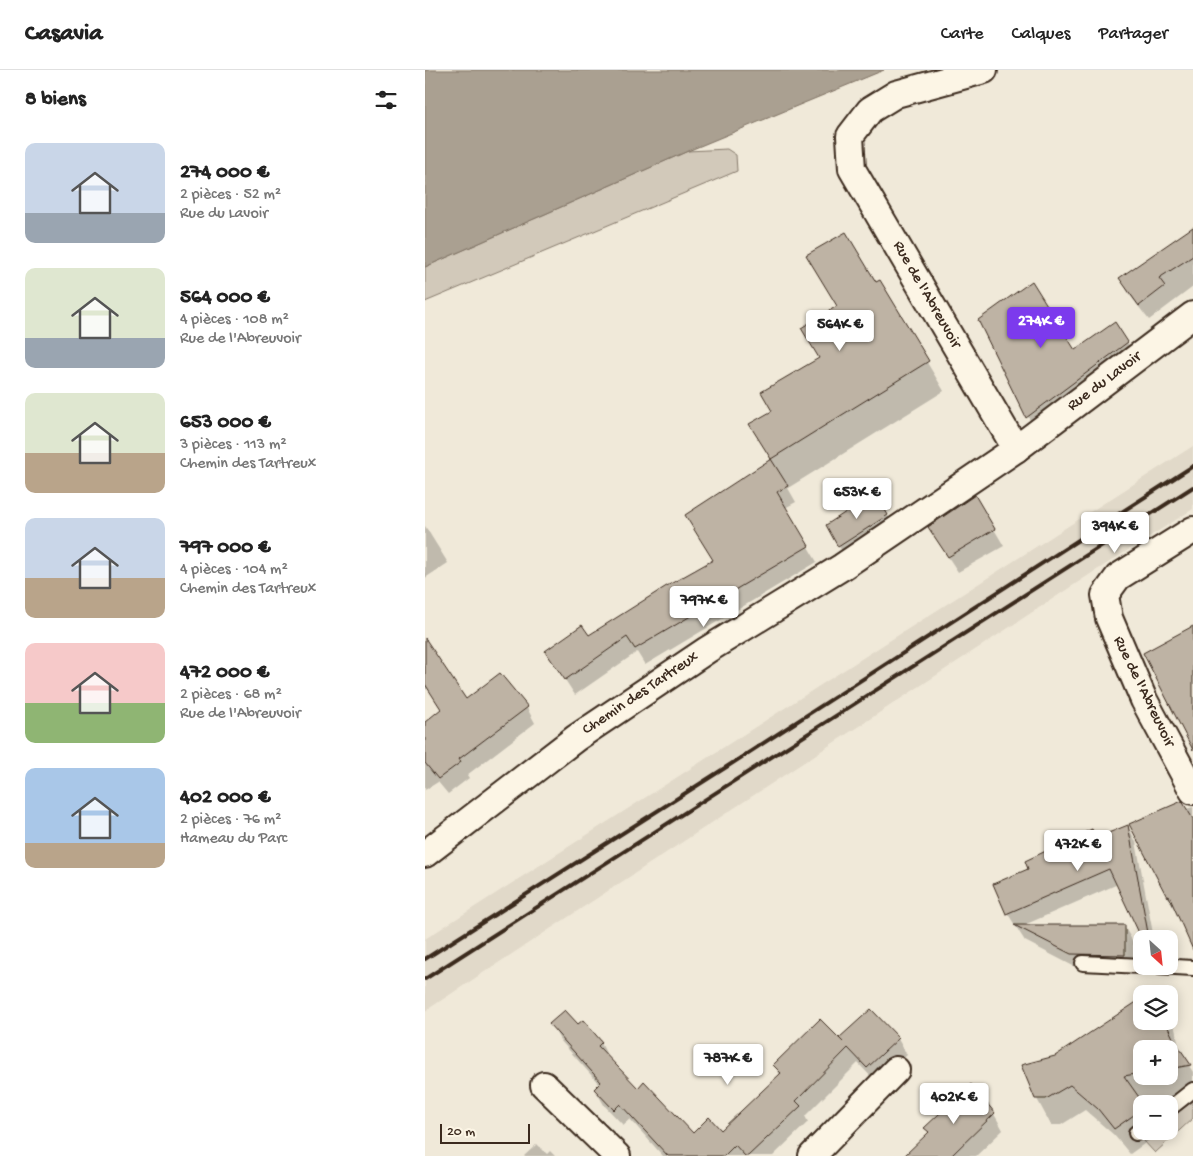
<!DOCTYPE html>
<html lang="fr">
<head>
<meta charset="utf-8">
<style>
  :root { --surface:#fff; --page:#f2f2f2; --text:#222; --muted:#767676; --line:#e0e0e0; --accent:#7c3aed }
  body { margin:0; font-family:"Gochi Hand",sans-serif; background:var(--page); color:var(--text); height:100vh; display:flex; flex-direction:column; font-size:19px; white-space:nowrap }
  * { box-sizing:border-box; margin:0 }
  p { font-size:16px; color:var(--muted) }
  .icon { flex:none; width:28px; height:28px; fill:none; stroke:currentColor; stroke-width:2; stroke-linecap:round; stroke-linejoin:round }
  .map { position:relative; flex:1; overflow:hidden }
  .drawer { display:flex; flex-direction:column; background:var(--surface); width:425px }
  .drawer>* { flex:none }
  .needle { width:32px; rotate:153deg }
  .tools { position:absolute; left:708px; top:860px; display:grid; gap:10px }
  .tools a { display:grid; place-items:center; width:45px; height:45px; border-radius:10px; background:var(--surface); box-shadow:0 2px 12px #0003; font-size:25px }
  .scale { position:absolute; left:15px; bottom:12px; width:90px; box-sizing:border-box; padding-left:5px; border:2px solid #3b2a1e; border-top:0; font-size:14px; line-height:18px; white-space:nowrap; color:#3b2a1e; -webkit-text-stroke:4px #fcf5e5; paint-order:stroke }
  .price { position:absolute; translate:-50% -42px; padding:0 11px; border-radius:5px; background:#fff; color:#222; font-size:16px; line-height:32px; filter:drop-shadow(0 1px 2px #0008) }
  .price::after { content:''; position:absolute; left:50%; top:30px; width:15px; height:11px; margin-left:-8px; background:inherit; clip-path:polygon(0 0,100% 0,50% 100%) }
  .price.active { background:var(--accent); color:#fff }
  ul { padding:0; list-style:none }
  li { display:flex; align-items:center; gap:15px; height:125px; padding:0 25px }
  li span { display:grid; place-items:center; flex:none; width:140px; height:100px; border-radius:10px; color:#555 }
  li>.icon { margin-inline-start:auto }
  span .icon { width:60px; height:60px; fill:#fffc; stroke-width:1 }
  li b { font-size:21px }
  h2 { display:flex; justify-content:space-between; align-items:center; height:60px; padding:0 25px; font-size:21px }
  header { display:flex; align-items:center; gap:30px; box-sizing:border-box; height:70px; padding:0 25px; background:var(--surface); border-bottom:1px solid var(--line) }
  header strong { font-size:24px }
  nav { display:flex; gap:28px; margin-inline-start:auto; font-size:18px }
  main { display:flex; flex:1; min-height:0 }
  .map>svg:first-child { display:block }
  .built { fill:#e1d9c9 }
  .green { fill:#d2c9ba; stroke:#867a6c }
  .water { fill:#aaa091; stroke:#7e7163 }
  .shadow { fill:#0003; fill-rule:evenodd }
  .building { fill:#beb3a4; stroke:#3b2a1e }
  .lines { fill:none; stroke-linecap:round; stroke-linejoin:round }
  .service-casing { stroke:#3b2a1e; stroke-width:18 }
  .minor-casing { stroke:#3b2a1e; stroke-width:30 }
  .service { stroke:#fcf5e5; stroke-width:14 }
  .minor { stroke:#fcf5e5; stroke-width:26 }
  .rail { stroke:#3b2a1e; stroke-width:4 }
  .labels { text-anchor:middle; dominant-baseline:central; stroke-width:4; stroke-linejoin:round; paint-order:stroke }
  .street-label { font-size:16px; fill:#3b2a1e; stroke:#fcf5e5 }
</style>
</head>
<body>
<header>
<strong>Casavia</strong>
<nav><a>Carte</a><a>Calques</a><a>Partager</a></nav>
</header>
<main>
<section class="drawer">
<h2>8 biens<svg class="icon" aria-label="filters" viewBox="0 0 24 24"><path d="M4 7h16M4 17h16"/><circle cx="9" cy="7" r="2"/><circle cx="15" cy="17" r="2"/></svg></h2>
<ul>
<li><span style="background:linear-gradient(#c9d6e8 70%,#9aa5b1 0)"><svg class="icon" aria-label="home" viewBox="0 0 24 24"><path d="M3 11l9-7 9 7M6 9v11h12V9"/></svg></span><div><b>274 000 €</b><p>2 pièces · 52 m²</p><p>Rue du Lavoir</p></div></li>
<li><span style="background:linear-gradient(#dfe7d0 70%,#9aa5b1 0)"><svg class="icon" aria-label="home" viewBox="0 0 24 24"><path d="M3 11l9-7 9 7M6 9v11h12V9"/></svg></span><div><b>564 000 €</b><p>4 pièces · 108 m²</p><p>Rue de l'Abreuvoir</p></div></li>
<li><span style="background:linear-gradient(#dfe7d0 60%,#b9a48a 0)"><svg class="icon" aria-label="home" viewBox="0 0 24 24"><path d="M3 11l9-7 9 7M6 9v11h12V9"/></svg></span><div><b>653 000 €</b><p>3 pièces · 113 m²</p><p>Chemin des Tartreux</p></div></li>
<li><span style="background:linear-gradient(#c9d6e8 60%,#b9a48a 0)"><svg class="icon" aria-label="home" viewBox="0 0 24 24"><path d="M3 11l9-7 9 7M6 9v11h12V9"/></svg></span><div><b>797 000 €</b><p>4 pièces · 104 m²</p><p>Chemin des Tartreux</p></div></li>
<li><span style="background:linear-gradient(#f6c9c9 60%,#8fb573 0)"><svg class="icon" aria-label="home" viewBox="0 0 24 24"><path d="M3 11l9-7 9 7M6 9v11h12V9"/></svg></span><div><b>472 000 €</b><p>2 pièces · 68 m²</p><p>Rue de l'Abreuvoir</p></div></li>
<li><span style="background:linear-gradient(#a9c7e8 75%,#b9a48a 0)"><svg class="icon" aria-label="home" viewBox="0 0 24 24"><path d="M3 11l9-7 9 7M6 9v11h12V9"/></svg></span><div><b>402 000 €</b><p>2 pièces · 76 m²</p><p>Hameau du Parc</p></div></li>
</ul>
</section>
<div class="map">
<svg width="768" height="1086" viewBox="0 0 768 1086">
  <rect width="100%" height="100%" fill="#f0e9d9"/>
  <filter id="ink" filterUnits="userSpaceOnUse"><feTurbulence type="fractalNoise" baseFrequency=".02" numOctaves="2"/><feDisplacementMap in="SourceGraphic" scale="10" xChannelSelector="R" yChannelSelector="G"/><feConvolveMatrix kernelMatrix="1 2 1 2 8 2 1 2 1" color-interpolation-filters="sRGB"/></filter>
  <g filter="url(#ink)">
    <path class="built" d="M768,376V439L667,503L0,941V869Z"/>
    <g class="green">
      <path d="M302,79L311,85L312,101L0,232V197L263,81Z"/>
      <path d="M768,1031V1048L730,1083L717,1069L728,1061H744V1049Z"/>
    </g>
    <path class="water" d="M0,0H459L263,81L0,197Z"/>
    <g class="shadow">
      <path d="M768,159V217L724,250L704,224L695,208Z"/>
      <path d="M454,212L519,321L363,418L371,432L360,438L392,492L220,595L212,582L150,625L122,582L163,567L289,491L347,390L326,355L348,341L395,289L451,213Z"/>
      <path d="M554,250L649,282L702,272L710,287L611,362Z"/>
      <path d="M450,424L472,461L423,492L402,455Z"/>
      <path d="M550,427L579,476L533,502L514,473Z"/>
      <path d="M0,456L23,493L0,508Z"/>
      <path d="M0,570L40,631L102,638L110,653L42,705L44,708L23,724L13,712L0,720V653L17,640L3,618L0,620Z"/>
      <path d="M768,737V876L706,755Z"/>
      <path d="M703,756L711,772L729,869H719L693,814L597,856H699L708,872L709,900H656L600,871L583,844L570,815Z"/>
      <path d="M733,919L735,924H726Z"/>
      <path d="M716,930V951H744V939L747,945L755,981L768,1002V1023L716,1031L717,1034L716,1061H728L730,1066L705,1084L689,1065L660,1040L636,1055H626L612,1029L631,987ZM716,979H744V1006H716Z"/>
      <path d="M126,954L153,956L176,973L184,989L213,1019L268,1065L296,1062L355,1005L350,996L419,974L416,969H473L482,985L452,1013L433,993L380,1046L383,1052L348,1086H238L205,1049L198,1055L179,1035L170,1019L175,1015L135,970Z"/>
      <path d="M569,1044L578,1060L551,1086H481L504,1064L501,1058Z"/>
      <path d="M112,1074L122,1084L125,1081L130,1086H99Z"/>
    </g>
    <g class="building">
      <path d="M768,157V186L734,208L740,216L714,236L694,208Z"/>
      <path d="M421,162L451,212L455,210L504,291L346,389L324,354L347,341L336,322L394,288L376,258L412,236L381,185Z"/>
      <path d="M607,211L650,280L690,252L703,272L601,348L553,250Z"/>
      <path d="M346,389L363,416L352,422L384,476L210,579L202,567L140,610L120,581L157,555L164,565L240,517L288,490L260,445Z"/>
      <path d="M450,423L463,445L413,477L401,455Z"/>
      <path d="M550,425L570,459L523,487L503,457Z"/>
      <path d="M768,556V680L718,583Z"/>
      <path d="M0,568L41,629L75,603L103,637L34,689L36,692L13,709L0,693V652L16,639L0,614Z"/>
      <path d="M757,731L768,749V880L744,826L742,827L704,754Z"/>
      <path d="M703,755L723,863L715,865L684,799L581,844L568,814L603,799L600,791L667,759L671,768Z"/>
      <path d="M589,855H700V885L646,884Z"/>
      <path d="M716,929V951H740L749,970L766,995L744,999V979H716V1003L699,1006L716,1030V1040L689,1059L673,1039L645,1015L621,1029H610L596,995L630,986Z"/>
      <path d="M446,939L474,968L442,998L423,978L371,1031L376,1036L323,1086H320L310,1075L299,1086H243L195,1034L189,1040L169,1019L176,1012L124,954L140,940L153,954L158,950L177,972L173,976L213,1018L219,1011L268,1063L284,1047L296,1060L356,1003L348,995L395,949L418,972L414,968Z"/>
      <path d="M546,1014L570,1043L526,1086H479L504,1062L499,1058Z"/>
    </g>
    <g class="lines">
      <g class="service-casing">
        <g id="service">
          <path d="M658,893L716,896"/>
          <path d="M733,896L768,898"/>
          <path d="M744,1039L768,1020"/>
          <path d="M711,1063L716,1060"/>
        </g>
      </g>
      <g class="minor-casing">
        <g id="minor">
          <path d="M559,0L471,24L445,40L425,66L427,99L591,379"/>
          <path d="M768,460L693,507L680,525L684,548L719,630L768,721"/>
          <path d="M0,784L151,668L282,580L417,497L591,379L768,245"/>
          <path d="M119,1015L192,1086"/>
          <path d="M387,1086L471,1000"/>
        </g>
      </g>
      <use href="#service" class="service"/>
      <use href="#minor" class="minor"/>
      <g class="rail">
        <path d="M0,889L303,696L768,396"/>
        <path d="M0,909L768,417"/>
      </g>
    </g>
  </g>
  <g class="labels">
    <g class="street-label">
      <text transform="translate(501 225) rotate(60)">Rue de l'Abreuvoir</text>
      <text transform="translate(680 312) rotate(-37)">Rue du Lavoir</text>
      <text transform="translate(718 622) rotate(64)">Rue de l'Abreuvoir</text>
      <text transform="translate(216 624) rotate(-34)">Chemin des Tartreux</text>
    </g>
  </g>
</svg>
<div class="tools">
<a><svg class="needle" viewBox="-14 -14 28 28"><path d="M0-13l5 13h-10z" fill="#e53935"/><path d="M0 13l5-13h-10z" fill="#767676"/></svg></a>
<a><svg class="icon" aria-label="layers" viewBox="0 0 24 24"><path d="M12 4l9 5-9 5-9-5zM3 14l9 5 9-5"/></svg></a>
<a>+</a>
<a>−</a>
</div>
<div class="scale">20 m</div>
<b class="price active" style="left:616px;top:279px">274K €</b>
<b class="price" style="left:415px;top:282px">564K €</b>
<b class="price" style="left:432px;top:450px">653K €</b>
<b class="price" style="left:690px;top:484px">394K €</b>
<b class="price" style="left:279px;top:558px">797K €</b>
<b class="price" style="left:653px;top:802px">472K €</b>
<b class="price" style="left:303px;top:1016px">787K €</b>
<b class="price" style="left:529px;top:1055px">402K €</b>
</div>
</main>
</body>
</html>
